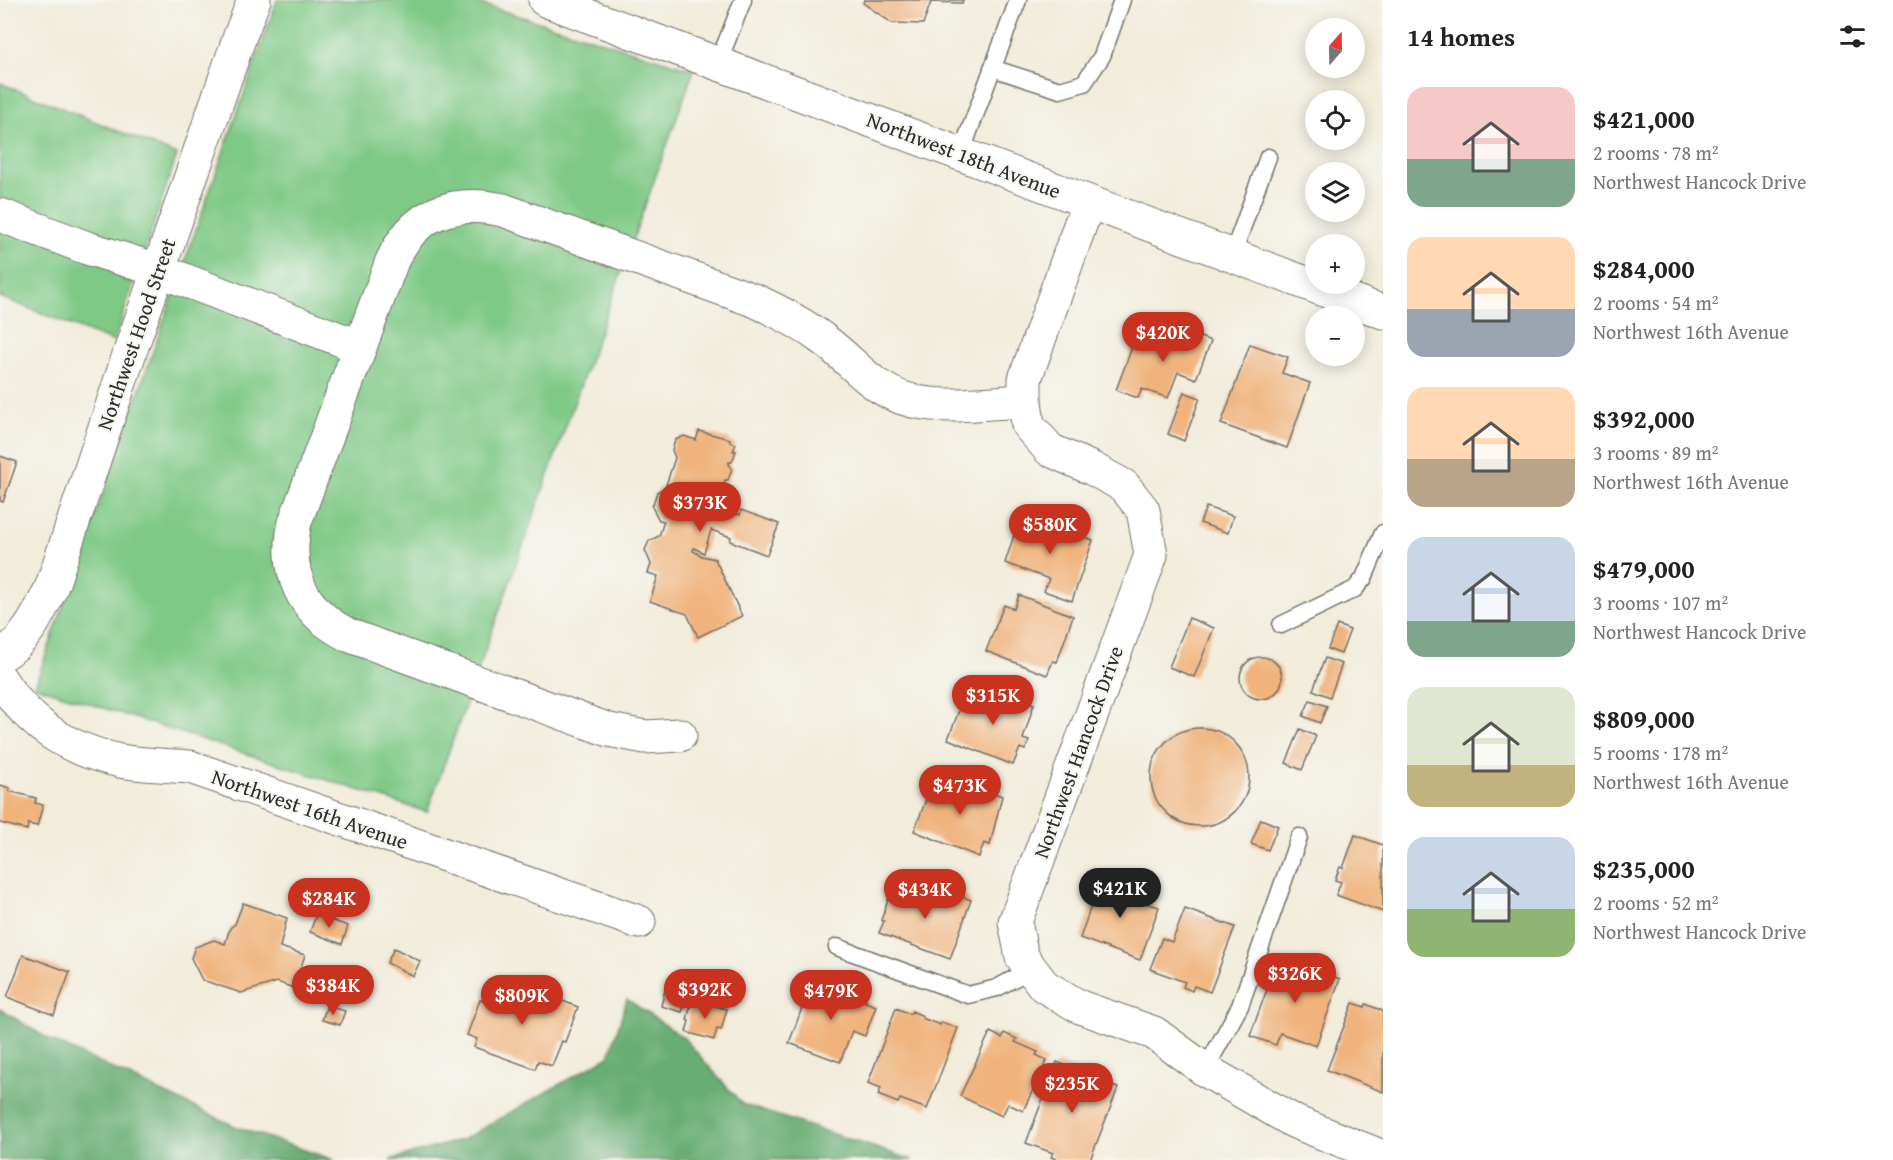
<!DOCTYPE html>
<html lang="en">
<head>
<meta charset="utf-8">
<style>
  :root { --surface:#fff; --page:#f2f2f2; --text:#222; --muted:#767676; --accent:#c8321e }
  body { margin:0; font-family:"Gentium Book Plus",serif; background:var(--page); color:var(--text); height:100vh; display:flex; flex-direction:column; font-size:22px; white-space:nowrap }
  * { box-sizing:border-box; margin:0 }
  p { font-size:20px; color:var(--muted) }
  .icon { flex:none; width:33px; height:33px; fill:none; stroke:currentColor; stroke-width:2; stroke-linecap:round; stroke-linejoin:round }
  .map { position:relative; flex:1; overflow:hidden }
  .side { display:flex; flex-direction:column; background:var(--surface); width:510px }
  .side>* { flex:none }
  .needle { width:39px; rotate:20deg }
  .tools { position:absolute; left:1305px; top:18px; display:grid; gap:12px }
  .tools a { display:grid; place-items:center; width:60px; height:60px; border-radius:50%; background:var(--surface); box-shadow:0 3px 15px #0003; font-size:30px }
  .price { position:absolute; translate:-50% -51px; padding:0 14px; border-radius:21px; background:var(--accent); color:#fff; font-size:20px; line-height:39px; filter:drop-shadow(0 2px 3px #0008) }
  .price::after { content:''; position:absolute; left:50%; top:36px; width:18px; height:14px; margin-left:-9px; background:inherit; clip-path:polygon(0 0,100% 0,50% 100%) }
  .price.current { background:#222; color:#fff }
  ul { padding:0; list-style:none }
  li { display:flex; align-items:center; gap:18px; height:150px; padding:0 24px }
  li span { display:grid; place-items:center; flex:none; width:168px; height:120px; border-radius:18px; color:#555 }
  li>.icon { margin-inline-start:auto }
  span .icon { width:72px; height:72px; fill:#fffc; stroke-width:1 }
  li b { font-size:26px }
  h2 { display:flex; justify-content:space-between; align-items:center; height:72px; padding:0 24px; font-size:26px }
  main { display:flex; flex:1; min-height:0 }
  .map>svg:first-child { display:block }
  .green { fill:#7fc986; stroke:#557a58; stroke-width:1.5 }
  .forest { fill:#67ad73; stroke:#496c4f; stroke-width:1.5 }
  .building { fill:#f0b37c }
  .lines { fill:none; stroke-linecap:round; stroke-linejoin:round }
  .lane-casing { stroke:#716f68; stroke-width:19 }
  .street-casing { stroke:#716f68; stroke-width:35 }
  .secondary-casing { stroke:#716f68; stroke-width:35 }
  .lane { stroke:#fff; stroke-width:16 }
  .street { stroke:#fff; stroke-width:33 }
  .secondary { stroke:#fff; stroke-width:33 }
  .labels { text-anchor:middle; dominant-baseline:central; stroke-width:4.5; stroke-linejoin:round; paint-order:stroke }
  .street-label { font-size:21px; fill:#2b2b2b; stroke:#f6f6f2 }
</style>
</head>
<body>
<main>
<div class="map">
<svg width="1383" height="1160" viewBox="0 0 1383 1160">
  <rect width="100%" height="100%" fill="#f6f6f2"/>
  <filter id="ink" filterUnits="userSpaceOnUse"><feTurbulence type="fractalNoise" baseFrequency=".0167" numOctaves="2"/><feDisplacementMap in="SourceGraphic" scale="12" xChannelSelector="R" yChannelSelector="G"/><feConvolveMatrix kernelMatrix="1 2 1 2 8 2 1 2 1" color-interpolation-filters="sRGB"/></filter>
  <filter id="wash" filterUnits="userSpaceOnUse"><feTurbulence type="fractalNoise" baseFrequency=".008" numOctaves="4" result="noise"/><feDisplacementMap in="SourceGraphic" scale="24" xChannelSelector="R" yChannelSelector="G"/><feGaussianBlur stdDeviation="1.35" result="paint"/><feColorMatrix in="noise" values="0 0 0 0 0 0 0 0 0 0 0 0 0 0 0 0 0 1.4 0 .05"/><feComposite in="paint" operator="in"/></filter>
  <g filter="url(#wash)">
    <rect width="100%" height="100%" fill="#f2ecda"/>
    <g class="green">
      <path d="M277,0H468L694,70L427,812L35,686Z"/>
      <path d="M0,83L177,155L114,342L0,297Z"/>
    </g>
    <g class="forest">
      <path d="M627,999L684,1038L742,1104L913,1160H390L464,1139L609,1056Z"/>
      <path d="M0,1009L50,1040L237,1127L334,1160H0Z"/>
    </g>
    <g id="blocks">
      <g class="building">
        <path d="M864,0H963L962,3L931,2L923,24L892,23L863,3Z"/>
        <path d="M1171,326L1211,341L1196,379L1178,372L1168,398L1142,389L1138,398L1116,390L1134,342L1138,343L1141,337L1164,346Z"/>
        <path d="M1250,344L1288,357L1282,373L1310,383L1287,448L1221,424Z"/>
        <path d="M1184,392L1200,398L1184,441L1168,434Z"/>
        <path d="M699,431L730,439V442L736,444L733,451H736L732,462H729V464L732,469L728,480H725L717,505L712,503L714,506L740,515L741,510L779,524L767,555L730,541L731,537L711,530L704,553L694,548L693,551L702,556L715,559L742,616L698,637L687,614L650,601L658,576L648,573L651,564L645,550L649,541L659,536L664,521L659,520L652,507L657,492L669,485H666L675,458L672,450L675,440L684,436L696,440Z"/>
        <path d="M0,456L17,462L3,502L0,501Z"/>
        <path d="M1206,507L1233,516L1228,533L1200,523Z"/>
        <path d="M1024,515L1093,540L1072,601L1044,591L1049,579L1005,563L1017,526L1020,527Z"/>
        <path d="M1019,595L1073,616L1057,662L1053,661L1047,675L986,651L1004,605L1014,609Z"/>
        <path d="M1189,618L1214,628L1194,677L1169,667Z"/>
        <path d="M1337,625L1350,630L1341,654L1328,649Z"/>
        <circle cx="1261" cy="678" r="21"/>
        <path d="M1325,658L1342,664L1330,697L1313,690Z"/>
        <path d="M967,690L1000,703L1004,693L1034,704L1023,739L1029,741L1025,750L1020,748L1013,765L948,739Z"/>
        <path d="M1310,700L1327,706L1320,723L1303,716Z"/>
        <circle cx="1200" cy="777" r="49"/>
        <path d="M1300,729L1316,736L1302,770L1286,763Z"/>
        <path d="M947,775L1002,796L990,845L984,843L979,857L914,831L931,787L941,791Z"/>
        <path d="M0,785L10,788L9,791L36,798L35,803L43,805L37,826L28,824L27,830L0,823Z"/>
        <path d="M1261,819L1278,826L1268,850L1251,844Z"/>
        <path d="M1355,835L1383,845V912L1336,895L1341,882L1335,880L1340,867L1343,868Z"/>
        <path d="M1101,877L1148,893L1145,903L1159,907L1140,960L1080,938Z"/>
        <path d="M894,883L940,901L944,889L971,900L950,959L879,933L884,921L881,920Z"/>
        <path d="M243,903L287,918L280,947L305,955L294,988L277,982L241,993L202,980L191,958L195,947L214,940L225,944L230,928L235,924Z"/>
        <path d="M1185,909L1235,927L1210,992L1194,986L1192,991L1183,987L1185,982L1150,969L1162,938L1172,942Z"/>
        <path d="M316,915L348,926L342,944L310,932Z"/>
        <path d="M394,948L420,961L413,976L387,963Z"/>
        <path d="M23,955L70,972L54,1015L7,997Z"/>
        <path d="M1278,959L1294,965L1295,962L1340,979L1316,1046L1280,1033L1276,1045L1250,1036Z"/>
        <path d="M815,981L832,987L834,982L844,986L842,990L866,999L865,1002L876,1006L865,1036L852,1031L840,1062L789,1043L805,1000L808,1001Z"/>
        <path d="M489,987L509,992L508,994L513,996L516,990L528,994L526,998L536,1001L540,992L578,1007L565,1042L562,1041L552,1066L538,1061L535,1069L474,1047L477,1039L467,1035L480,1000L484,1001Z"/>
        <path d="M665,990L687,996L682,1012L661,1006Z"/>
        <path d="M692,1000L727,1009L721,1030L717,1029L714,1040L686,1032L689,1021L687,1020Z"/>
        <path d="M1353,1003L1365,1007L1366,1004L1383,1011V1092L1327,1070Z"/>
        <path d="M327,1006L345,1011L340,1025L322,1020Z"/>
        <path d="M896,1008L910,1014L912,1011L923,1016L922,1018L940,1025L941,1022L958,1028L927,1109L900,1099L898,1103L878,1095L881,1088L868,1083Z"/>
        <path d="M990,1032L1002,1038L1004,1033L1017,1039L1015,1042L1038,1052L1036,1055L1047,1060L1023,1111L1008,1104L1002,1116L960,1096Z"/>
        <path d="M1057,1062L1105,1081L1104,1083L1118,1088L1090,1160H1059L1051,1157L1053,1153L1026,1143Z"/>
      </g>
    </g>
  </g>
  <g filter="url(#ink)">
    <use href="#blocks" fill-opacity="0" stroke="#716f68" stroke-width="1.5"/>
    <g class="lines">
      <g class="lane-casing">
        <g id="lane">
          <path d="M718,63L743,0"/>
          <path d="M992,68L1060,90L1084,83L1102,56L1122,0"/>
          <path d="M961,153L1018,0"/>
          <path d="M1232,256L1268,157"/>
          <path d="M1281,625L1355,589L1364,578L1383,533"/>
          <path d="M837,947L968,995L997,988L1031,969"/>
          <path d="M1205,1070L1240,1006L1299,837"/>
        </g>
      </g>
      <g class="street-casing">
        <g id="street">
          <path d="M1088,203L1025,379V401L1028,425L1050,450L1093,469L1124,486L1143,510L1151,555L1015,922L1022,957L1044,986L1080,1007L1154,1033L1205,1070L1295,1122L1383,1157"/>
          <path d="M0,215L87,248L158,270L360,347"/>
          <path d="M0,679C30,725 66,749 120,761C142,765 167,765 190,767L639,922"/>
          <path d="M680,735L645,737L609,730L348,635C301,611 284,572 295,522L392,261C414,213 452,199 503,210L756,301C780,312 803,324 824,340C859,366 875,396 923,403C956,408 992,402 1025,401"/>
        </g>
      </g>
      <g class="secondary-casing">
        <g id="secondary">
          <path d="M545,0C825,102 1103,208 1383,312"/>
          <path d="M0,656C27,641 39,613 52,586L132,346L240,36L254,0"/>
        </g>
      </g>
      <use href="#lane" class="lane"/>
      <use href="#street" class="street"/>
      <use href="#secondary" class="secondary"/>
    </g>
  </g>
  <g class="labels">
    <g class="street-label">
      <text transform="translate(964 155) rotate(21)">Northwest 18th Avenue</text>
      <text transform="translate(136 334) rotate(-71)">Northwest Hood Street</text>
      <text transform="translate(1078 752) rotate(-70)">Northwest Hancock Drive</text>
      <text transform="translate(310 809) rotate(19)">Northwest 16th Avenue</text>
    </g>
  </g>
</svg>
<div class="tools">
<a><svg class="needle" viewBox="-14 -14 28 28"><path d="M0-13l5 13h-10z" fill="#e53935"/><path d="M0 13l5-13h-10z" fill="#767676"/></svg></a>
<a><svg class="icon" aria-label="locate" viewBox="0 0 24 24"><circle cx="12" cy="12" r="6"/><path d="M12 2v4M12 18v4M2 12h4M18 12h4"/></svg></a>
<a><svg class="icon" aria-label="layers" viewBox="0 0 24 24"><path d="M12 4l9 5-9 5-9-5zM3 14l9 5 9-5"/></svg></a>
<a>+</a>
<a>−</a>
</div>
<b class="price" style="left:1163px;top:363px">$420K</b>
<b class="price" style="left:700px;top:533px">$373K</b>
<b class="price" style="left:1050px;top:555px">$580K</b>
<b class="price" style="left:993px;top:726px">$315K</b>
<b class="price" style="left:960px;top:816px">$473K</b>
<b class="price current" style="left:1120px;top:919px">$421K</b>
<b class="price" style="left:925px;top:920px">$434K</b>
<b class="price" style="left:329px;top:929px">$284K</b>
<b class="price" style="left:1295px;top:1004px">$326K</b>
<b class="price" style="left:333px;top:1016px">$384K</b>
<b class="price" style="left:705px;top:1020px">$392K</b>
<b class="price" style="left:831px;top:1021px">$479K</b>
<b class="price" style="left:522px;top:1026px">$809K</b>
<b class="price" style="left:1072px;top:1114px">$235K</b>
</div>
<section class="side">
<h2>14 homes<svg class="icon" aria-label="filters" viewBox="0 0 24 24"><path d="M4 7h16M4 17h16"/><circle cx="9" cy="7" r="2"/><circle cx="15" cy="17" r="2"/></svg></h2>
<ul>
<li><span style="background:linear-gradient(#f6c9c9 60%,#7fa58c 0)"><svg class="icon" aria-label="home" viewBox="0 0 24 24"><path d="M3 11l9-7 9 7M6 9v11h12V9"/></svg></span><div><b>$421,000</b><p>2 rooms · 78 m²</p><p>Northwest Hancock Drive</p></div></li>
<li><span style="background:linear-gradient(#ffd9b3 60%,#9aa5b1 0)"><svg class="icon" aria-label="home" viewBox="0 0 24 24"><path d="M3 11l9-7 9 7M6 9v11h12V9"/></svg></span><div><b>$284,000</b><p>2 rooms · 54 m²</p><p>Northwest 16th Avenue</p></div></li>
<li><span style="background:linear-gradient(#ffd9b3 60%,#b9a48a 0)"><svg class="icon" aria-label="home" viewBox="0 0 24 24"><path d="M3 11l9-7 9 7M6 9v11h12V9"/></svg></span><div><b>$392,000</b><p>3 rooms · 89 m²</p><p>Northwest 16th Avenue</p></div></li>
<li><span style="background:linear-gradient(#c9d6e8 70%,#7fa58c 0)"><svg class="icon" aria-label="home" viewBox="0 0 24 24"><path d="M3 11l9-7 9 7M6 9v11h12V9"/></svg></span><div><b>$479,000</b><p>3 rooms · 107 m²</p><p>Northwest Hancock Drive</p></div></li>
<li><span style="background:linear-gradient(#dfe7d0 65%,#c2b280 0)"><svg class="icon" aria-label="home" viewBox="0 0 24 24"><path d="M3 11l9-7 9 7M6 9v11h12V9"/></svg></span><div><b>$809,000</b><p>5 rooms · 178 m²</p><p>Northwest 16th Avenue</p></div></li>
<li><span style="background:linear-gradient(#c9d6e8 60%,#8fb573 0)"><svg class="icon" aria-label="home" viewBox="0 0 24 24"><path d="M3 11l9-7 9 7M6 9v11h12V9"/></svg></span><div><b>$235,000</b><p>2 rooms · 52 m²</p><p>Northwest Hancock Drive</p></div></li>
</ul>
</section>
</main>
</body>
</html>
